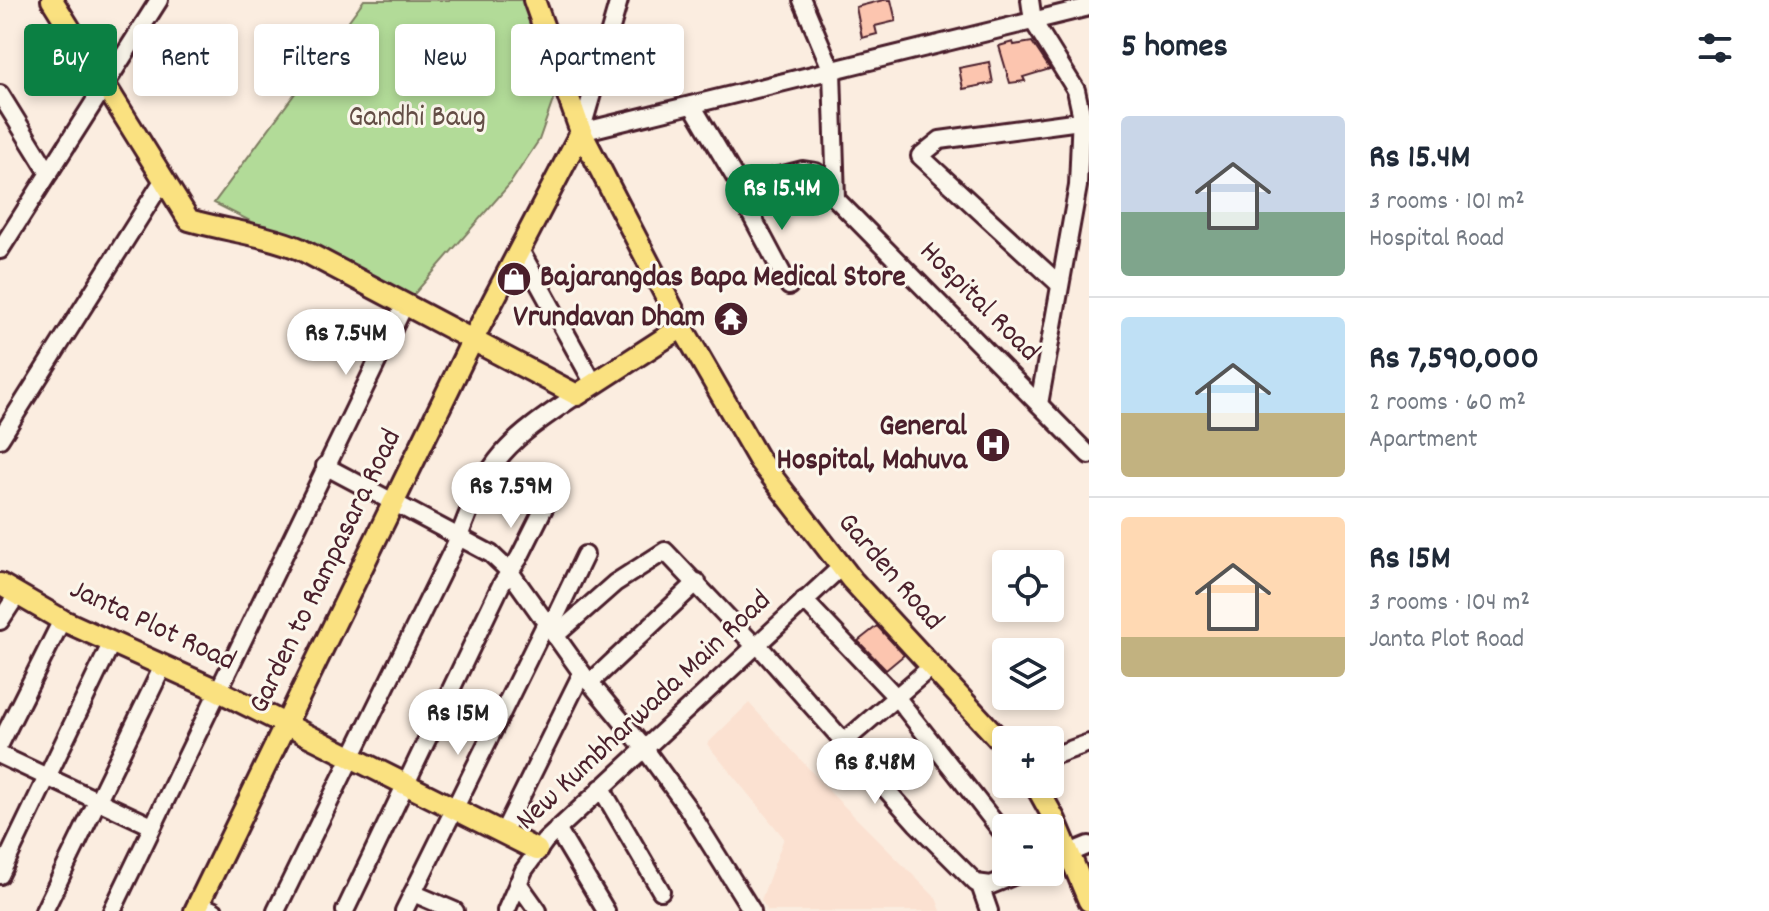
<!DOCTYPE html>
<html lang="en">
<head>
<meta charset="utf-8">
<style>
  :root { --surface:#fff; --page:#f2f2f3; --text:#1f2937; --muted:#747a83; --line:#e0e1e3; --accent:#0b8043 }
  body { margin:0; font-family:Dekko,sans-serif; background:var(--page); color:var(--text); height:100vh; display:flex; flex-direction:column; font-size:30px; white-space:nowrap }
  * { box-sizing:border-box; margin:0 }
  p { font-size:26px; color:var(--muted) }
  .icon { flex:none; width:44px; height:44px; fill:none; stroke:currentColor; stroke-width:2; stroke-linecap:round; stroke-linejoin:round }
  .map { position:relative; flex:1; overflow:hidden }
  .drawer { display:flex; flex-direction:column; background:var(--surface); width:680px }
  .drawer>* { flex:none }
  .banner { position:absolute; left:24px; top:24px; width:760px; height:72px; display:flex; gap:16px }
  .buttons { position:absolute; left:992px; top:550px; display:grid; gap:16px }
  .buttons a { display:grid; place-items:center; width:72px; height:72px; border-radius:8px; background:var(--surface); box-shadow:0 4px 12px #0003; font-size:40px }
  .price { position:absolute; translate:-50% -68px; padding:0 18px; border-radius:28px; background:#fff; color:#222; font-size:26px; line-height:52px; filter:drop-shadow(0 2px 4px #0008) }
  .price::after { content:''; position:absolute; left:50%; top:48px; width:24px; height:18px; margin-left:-12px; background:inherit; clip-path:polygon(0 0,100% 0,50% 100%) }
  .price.selected { background:var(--accent); color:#fff }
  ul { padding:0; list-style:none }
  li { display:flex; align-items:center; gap:24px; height:200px; padding:0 32px }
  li+li { border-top:2px solid var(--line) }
  li span { display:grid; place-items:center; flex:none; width:224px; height:160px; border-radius:8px; color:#555 }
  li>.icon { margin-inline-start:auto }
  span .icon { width:96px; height:96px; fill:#fffc; stroke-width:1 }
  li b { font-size:34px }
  h2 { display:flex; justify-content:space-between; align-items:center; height:96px; padding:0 32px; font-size:34px }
  .tag { padding:0 28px; border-radius:8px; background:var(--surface); box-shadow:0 4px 12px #0003; font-size:28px; line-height:72px }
  .tag.selected { background:var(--accent); color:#fff }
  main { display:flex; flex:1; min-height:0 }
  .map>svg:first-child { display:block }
  .built { fill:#fbe1d1 }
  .green { fill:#b2db98; stroke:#7e7d62; stroke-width:2 }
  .building { fill:#fcc5af; stroke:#4a1f2b; stroke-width:2 }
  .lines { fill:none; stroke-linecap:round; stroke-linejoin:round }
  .minor-casing { stroke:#4a1f2b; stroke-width:22 }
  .major-casing { stroke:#4a1f2b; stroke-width:26 }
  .minor { stroke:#fbf7ec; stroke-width:16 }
  .major { stroke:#fae180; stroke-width:20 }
  .labels { text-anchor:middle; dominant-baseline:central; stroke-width:6; stroke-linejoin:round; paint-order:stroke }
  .park-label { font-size:30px; fill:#644e46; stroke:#fbf7ec }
  .poi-label { font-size:30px; font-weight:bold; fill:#4a1f2b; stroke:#fbf7ec; text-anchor:end }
  .street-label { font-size:30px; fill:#4a1f2b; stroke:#fbf7ec }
</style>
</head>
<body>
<main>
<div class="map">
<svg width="1089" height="911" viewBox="0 0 1089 911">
  <rect width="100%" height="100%" fill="#fbede0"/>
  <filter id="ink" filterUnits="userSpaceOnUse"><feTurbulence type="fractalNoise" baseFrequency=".0125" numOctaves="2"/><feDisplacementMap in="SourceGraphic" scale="16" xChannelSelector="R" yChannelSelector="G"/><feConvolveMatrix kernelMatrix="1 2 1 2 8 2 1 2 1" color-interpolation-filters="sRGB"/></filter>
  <g filter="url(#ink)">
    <path class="built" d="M749,703L831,793L936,898L941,911H768L761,900L784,838L707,744Z"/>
    <path class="green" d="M364,0H524L558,86L539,140L509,185L409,300L214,203Z"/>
    <g class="building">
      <path d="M883,0H891L896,21L875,26L877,34L862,38L856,7Z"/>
      <path d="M1013,42L1014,45L1032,42L1050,69L1023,77L1025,81L1010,83L999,46Z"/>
      <path d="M989,62L993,83L963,89L959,68Z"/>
      <path d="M877,626L904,655L886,670L858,641Z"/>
    </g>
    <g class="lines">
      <g class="minor-casing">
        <g id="minor">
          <path d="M619,0L581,132L1089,7"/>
          <path d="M802,0L832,71L836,199L1089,455"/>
          <path d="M1030,0L1033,21L1076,90L1081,113L1078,186L1039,404"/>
          <path d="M0,94L49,173"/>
          <path d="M692,105L740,186L803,170L816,172L836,199"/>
          <path d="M740,186L739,192L789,286"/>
          <path d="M0,250L159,0"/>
          <path d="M520,250L594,384"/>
          <path d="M1059,284L920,156L940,140L1080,121"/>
          <path d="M0,439L164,179"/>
          <path d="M325,466L459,537C488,457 508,441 577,395"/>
          <path d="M804,600L897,698L1006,837"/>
          <path d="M0,621L17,595"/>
          <path d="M550,628L585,555"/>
          <path d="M555,636L615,583L665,551L755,646"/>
          <path d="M757,644L916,823L976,883L991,885L1023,872"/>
          <path d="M590,683L697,582"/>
          <path d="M845,741L931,667"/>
          <path d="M0,744L62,620"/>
          <path d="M0,755L152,826"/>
          <path d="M1050,757L1089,743"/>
          <path d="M601,788L661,891"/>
          <path d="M557,829L606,911"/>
          <path d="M503,833L582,673"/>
          <path d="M1050,861L1089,845"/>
          <path d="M0,875L112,642"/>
          <path d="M518,883L538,911"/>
          <path d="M980,885L989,911"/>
          <path d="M413,893L455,911"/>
          <path d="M199,904L214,911"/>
          <path d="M44,911L163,666"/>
          <path d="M112,911L404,306"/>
          <path d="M276,911L459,537L491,554L510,572L582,673L644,748L687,807L752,911"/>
          <path d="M345,911L501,585L519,558L545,506"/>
          <path d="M404,911L546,623"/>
          <path d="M506,911L524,870L545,841L841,567"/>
        </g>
      </g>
      <g class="major-casing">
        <g id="major">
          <path d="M52,0L189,220C227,231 264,234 300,249L577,395L682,327"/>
          <path d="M534,0L581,132L682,327L759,460L852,580L1006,747"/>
          <path d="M0,584L62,620L217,690L537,850"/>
          <path d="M1035,784L1055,820L1089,901"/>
          <path d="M195,911L472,341L581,132"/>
        </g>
      </g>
      <use href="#minor" class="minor"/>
      <use href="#major" class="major"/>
    </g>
  </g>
  <defs>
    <g id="shop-disc" transform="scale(1.8)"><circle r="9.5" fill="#4a1f2b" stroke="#fbf7ec"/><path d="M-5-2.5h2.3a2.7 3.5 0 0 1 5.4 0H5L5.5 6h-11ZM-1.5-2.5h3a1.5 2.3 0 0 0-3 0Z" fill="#fff"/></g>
    <g id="temple-disc" transform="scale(1.8)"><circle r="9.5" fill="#4a1f2b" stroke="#fbf7ec"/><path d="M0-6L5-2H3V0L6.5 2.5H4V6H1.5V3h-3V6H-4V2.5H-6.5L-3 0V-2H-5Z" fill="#fff"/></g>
    <g id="hospital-disc" transform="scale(1.8)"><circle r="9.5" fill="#4a1f2b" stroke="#fbf7ec"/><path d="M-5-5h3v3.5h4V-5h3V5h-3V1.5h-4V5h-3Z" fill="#fff"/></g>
  </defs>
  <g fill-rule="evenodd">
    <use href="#shop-disc" x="514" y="279"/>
    <use href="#temple-disc" x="731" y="319"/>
    <use href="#hospital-disc" x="993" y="445"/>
  </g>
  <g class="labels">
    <g class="park-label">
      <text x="417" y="119">Gandhi Baug</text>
    </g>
    <g class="poi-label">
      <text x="540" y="279" text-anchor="start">Bajarangdas Bapa Medical Store</text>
      <text x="705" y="319">Vrundavan Dham</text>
      <text x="967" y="428">General<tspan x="967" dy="34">Hospital, Mahuva</tspan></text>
    </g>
    <g class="street-label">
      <text transform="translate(978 303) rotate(45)">Hospital Road</text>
      <text transform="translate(327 572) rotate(-64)">Garden to Rampasara Road</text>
      <text transform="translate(889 573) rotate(49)">Garden Road</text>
      <text transform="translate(152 627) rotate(25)">Janta Plot Road</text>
      <text transform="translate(645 712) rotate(-43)">New Kumbharwada Main Road</text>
    </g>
  </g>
</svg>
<div class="buttons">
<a><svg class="icon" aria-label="locate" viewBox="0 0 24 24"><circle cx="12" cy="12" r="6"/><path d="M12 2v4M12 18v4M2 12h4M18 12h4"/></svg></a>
<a><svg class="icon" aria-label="layers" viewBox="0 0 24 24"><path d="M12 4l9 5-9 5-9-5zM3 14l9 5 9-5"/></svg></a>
<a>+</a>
<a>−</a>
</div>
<b class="price selected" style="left:782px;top:232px">Rs 15.4M</b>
<b class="price" style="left:346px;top:377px">Rs 7.54M</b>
<b class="price" style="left:511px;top:530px">Rs 7.59M</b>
<b class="price" style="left:458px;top:757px">Rs 15M</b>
<b class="price" style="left:875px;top:806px">Rs 8.48M</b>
<div class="banner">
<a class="tag selected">Buy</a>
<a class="tag">Rent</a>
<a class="tag">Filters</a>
<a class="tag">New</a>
<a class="tag">Apartment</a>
</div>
</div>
<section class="drawer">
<h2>5 homes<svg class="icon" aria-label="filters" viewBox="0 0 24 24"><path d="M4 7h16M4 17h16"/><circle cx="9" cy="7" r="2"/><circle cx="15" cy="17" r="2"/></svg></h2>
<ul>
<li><span style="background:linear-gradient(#c9d6e8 60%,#7fa58c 0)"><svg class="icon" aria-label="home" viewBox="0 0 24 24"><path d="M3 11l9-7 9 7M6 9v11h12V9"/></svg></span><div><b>Rs 15.4M</b><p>3 rooms · 101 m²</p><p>Hospital Road</p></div></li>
<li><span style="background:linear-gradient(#bfe0f5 60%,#c2b280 0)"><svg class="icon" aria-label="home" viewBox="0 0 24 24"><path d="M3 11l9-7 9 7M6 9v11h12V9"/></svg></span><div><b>Rs 7,590,000</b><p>2 rooms · 60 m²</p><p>Apartment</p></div></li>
<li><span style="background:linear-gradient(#ffd9b3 75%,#c2b280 0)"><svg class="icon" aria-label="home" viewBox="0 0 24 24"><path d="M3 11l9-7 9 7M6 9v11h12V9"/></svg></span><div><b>Rs 15M</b><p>3 rooms · 104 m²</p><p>Janta Plot Road</p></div></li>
</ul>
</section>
</main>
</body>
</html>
